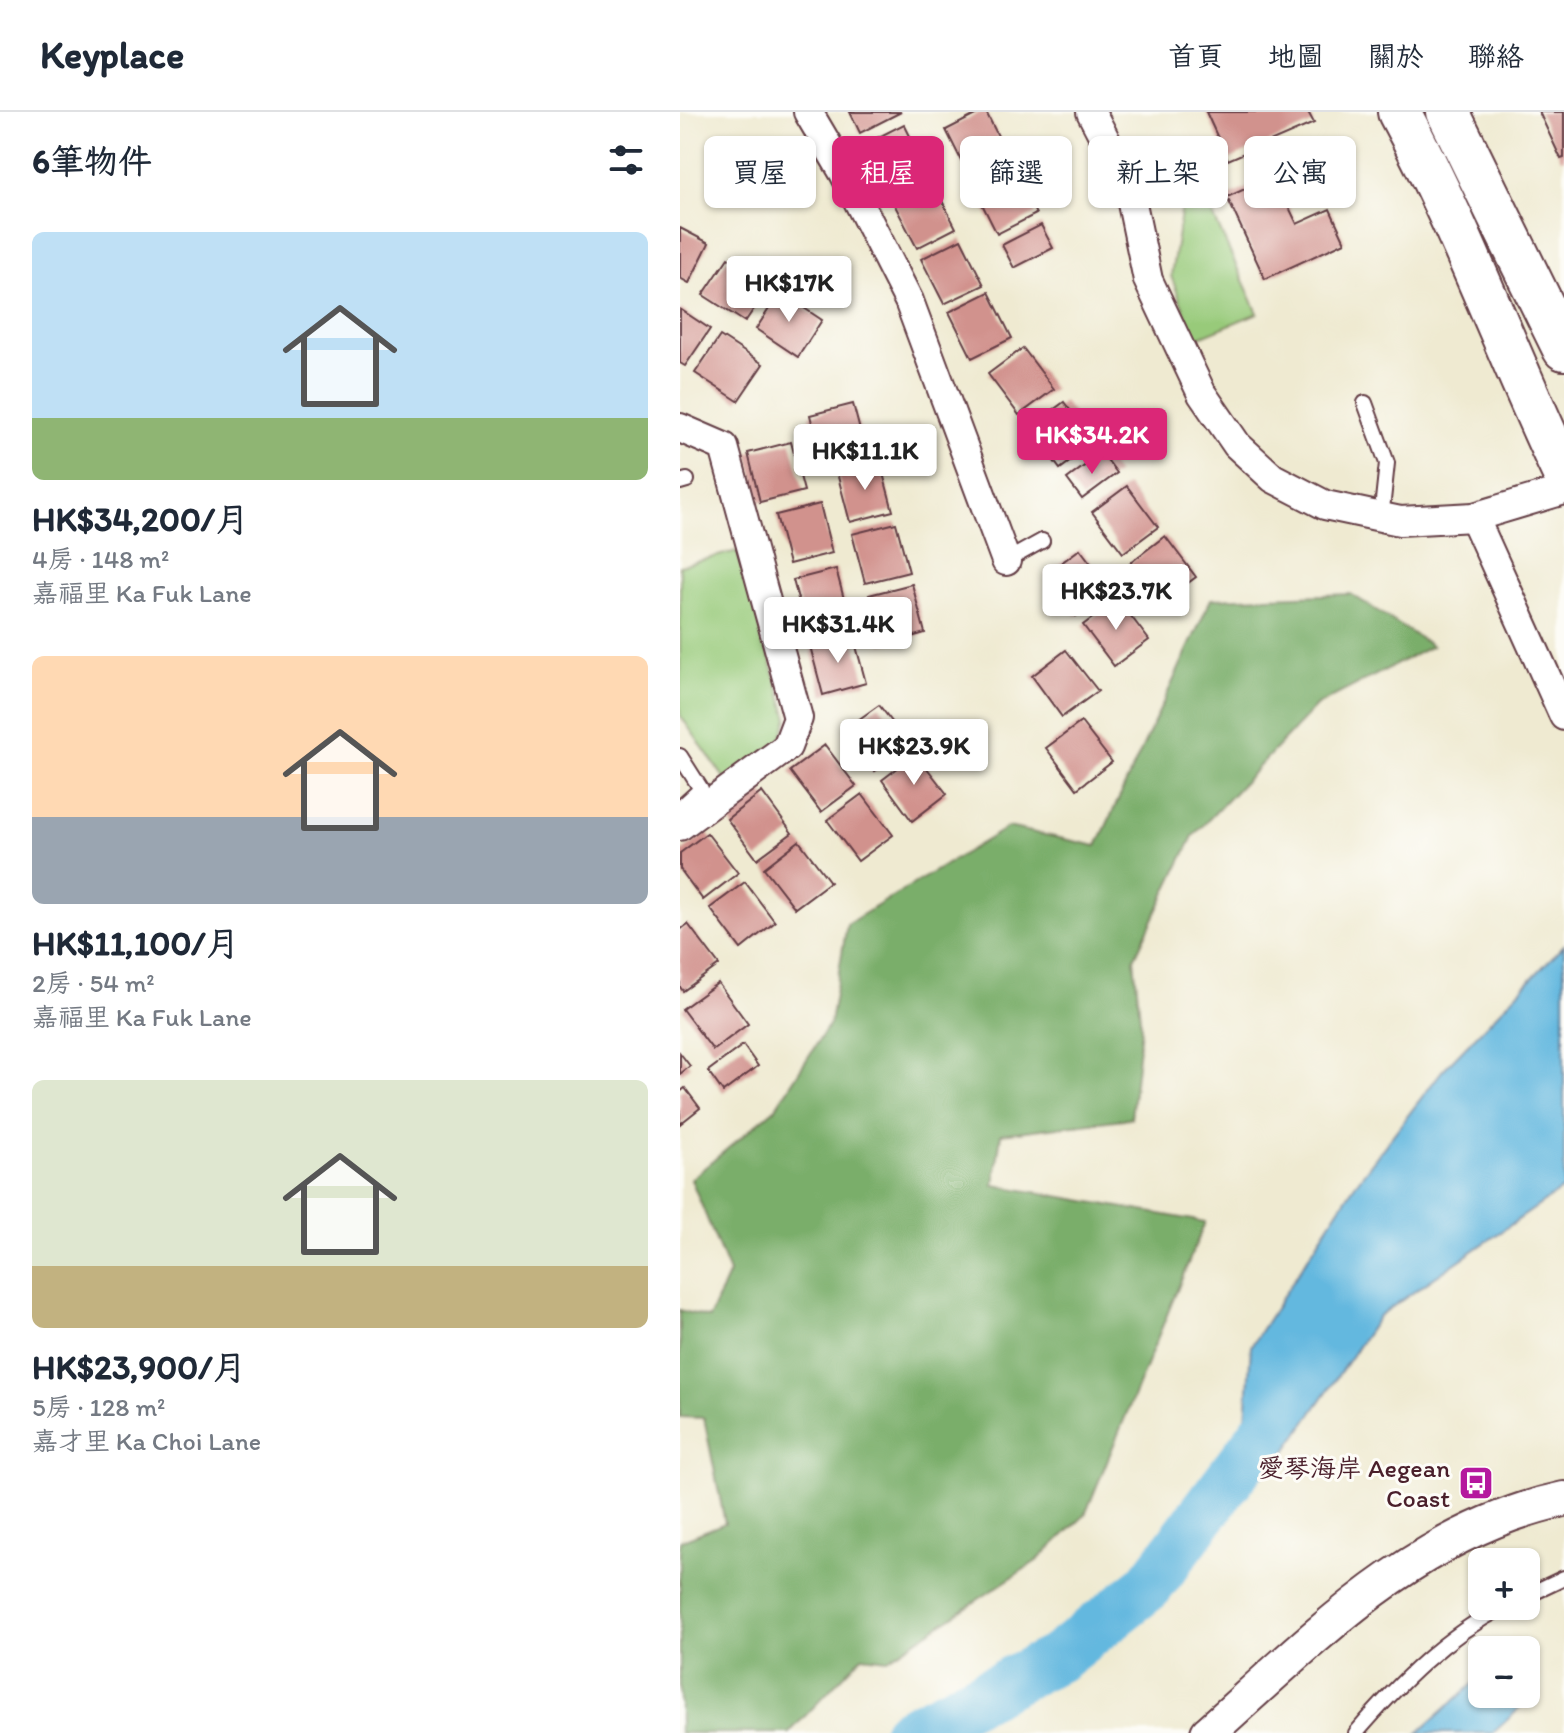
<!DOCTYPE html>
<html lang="zh-TW">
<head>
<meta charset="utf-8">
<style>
  :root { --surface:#fff; --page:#f2f2f3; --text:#1f2937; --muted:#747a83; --line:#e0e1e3; --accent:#db2777 }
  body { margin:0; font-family:Itim,"LXGW WenKai TC",sans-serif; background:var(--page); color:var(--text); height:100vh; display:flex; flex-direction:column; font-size:30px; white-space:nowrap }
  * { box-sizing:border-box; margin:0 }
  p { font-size:26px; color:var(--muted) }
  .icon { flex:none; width:44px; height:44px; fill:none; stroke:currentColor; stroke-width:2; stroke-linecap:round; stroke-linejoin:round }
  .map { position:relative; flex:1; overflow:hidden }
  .sheet { display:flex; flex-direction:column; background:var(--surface); width:680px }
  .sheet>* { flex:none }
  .guide { position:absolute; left:24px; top:24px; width:740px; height:72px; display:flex; gap:16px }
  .buttons { position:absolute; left:788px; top:1436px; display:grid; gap:16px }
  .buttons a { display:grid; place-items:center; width:72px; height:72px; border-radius:12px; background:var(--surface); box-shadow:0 2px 6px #0004; font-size:40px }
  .price { position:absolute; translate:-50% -68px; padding:0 18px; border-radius:8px; background:#fff; color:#222; font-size:26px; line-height:52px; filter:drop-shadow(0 2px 4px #0008) }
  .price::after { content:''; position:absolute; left:50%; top:48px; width:24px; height:18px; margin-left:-12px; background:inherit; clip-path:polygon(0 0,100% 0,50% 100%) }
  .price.active { background:var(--accent); color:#fff }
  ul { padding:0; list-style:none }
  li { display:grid; align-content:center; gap:16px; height:424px; padding:0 32px }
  li span { display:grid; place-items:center; height:248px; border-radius:12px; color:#555 }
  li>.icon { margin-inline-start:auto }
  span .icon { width:144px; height:144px; fill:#fffc; stroke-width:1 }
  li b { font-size:34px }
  h2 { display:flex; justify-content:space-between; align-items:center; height:96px; padding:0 32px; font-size:34px }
  .tag { padding:0 28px; border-radius:12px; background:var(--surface); box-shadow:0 2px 6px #0004; font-size:28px; line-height:72px }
  .tag.active { background:var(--accent); color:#fff }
  header { display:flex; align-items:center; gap:48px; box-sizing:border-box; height:112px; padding:0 40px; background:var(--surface); border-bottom:2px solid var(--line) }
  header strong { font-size:38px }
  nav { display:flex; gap:44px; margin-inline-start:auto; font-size:28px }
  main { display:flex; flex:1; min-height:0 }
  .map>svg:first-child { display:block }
  .green { fill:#98ca7a; stroke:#717452; stroke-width:2 }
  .forest { fill:#7aae6a; stroke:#62664a; stroke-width:2 }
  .water { fill:#63b8df; stroke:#566c85; stroke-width:2 }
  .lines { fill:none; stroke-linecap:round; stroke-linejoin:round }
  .river { stroke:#63b8df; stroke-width:50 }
  .building { fill:#d1928d }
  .service-casing { stroke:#633d44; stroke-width:18 }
  .minor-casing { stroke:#633d44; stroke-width:32 }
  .tertiary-casing { stroke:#633d44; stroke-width:38 }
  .primary-casing { stroke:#633d44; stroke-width:46 }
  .service { stroke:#fff; stroke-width:14 }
  .minor { stroke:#fff; stroke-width:28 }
  .tertiary { stroke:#fff; stroke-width:34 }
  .primary { stroke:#fff; stroke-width:42 }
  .labels { text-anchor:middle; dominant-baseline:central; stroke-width:6; stroke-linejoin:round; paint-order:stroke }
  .poi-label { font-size:26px; fill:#4a1f2b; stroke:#fdfcf7; text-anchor:end }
</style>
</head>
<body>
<header>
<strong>Keyplace</strong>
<nav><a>首頁</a><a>地圖</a><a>關於</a><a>聯絡</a></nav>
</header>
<main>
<section class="sheet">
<h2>6筆物件<svg class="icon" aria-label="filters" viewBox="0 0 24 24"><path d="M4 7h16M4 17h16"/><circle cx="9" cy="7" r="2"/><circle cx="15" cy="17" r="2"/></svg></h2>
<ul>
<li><span style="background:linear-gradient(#bfe0f5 75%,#8fb573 0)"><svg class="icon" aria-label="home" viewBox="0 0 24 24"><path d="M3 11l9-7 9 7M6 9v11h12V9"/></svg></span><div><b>HK$34,200/月</b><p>4房 · 148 m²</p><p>嘉福里 Ka Fuk Lane</p></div></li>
<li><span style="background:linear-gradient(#ffd9b3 65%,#9aa5b1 0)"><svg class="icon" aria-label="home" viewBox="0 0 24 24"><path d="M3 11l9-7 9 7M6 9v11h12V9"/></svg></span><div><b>HK$11,100/月</b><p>2房 · 54 m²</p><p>嘉福里 Ka Fuk Lane</p></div></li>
<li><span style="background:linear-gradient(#dfe7d0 75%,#c2b280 0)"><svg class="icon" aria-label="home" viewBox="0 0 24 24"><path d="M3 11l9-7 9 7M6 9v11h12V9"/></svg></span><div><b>HK$23,900/月</b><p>5房 · 128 m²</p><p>嘉才里 Ka Choi Lane</p></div></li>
</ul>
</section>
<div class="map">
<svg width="884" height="1621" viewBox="0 0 884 1621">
  <rect width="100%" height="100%" fill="#fdfcf7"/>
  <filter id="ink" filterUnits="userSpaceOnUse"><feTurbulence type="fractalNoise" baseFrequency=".0125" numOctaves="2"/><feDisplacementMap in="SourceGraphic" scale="16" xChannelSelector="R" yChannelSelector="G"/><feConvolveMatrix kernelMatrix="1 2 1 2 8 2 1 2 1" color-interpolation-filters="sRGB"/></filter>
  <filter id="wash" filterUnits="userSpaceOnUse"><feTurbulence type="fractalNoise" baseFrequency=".006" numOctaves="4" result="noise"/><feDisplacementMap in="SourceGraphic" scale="32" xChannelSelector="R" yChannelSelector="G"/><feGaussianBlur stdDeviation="1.8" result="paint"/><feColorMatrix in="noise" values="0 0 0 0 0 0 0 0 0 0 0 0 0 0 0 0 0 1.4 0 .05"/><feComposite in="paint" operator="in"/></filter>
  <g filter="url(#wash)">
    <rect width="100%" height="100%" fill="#efead1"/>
    <g class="green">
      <path d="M509,51L578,201L515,227L491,164Z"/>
      <path d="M57,439L108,606L100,630L45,667L0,603V454Z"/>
    </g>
    <path class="forest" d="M671,482L752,534L637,593L513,724L454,847L461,916L451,1006L321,1022L314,1073L525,1110L405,1403L358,1448L208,1547L182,1544L109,1621H0V1429L45,1411L24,1306L0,1305V1198L29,1206L49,1161L11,1067L95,997L150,911L167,812L328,715L417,734L531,487Z"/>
    <g class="water">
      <path d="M884,833V1076L699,1204L599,1349L563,1350L571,1234L674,1074L762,959Z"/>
      <path d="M802,1564V1582H828L840,1596L813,1621H738Z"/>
    </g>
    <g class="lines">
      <path class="river" d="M227,1621L379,1545L469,1474L604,1294"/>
    </g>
    <g id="blocks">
      <g class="building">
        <path d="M170,0H221L180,21Z"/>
        <path d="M301,0H306L328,44L289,64L266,18Z"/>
        <path d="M526,0H628L634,11L548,48Z"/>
        <path d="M859,0H884V46L881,47Z"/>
        <path d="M224,12L247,58L208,77L185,32Z"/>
        <path d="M333,57L356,102L317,122L294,76Z"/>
        <path d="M594,64L617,112L650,97L665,130L585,167L547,85Z"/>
        <path d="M253,71L276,116L237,136L213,90Z"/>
        <path d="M361,113L373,136L334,156L322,133Z"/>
        <path d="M0,116L29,131L9,171L0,166Z"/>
        <path d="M281,127L304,173L264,192L241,147Z"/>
        <path d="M48,146L90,173L65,210L23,183Z"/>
        <path d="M100,180L142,208L118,245L76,217Z"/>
        <path d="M309,180L332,226L292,246L269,200Z"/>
        <path d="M0,197L30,217L5,254L0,251Z"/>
        <path d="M40,224L83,252L58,289L15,261Z"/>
        <path d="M343,236L374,277L339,303L308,262Z"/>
        <path d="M384,290L415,331L380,357L349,316Z"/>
        <path d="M173,292L186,341L142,352L130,303Z"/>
        <path d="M111,330L124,379L80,390L68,341Z"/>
        <path d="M422,341L437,361L402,387L387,367Z"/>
        <path d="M200,350L213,399L170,410L157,361Z"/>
        <path d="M447,374L478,415L443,441L412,400Z"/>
        <path d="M140,392L152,441L109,452L96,403Z"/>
        <path d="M216,411L229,460L185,471L172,422Z"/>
        <path d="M485,424L516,465L481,491L450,451Z"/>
        <path d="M400,437L431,478L396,504L365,463Z"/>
        <path d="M156,457L169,506L126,517L113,468Z"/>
        <path d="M232,472L245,521L202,533L189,483Z"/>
        <path d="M438,487L469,528L434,554L403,513Z"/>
        <path d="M173,523L186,571L143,583L130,534Z"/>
        <path d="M386,538L418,579L382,605L352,564Z"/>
        <path d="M199,593L230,633L195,659L164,618Z"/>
        <path d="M401,610L432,650L397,677L366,636Z"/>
        <path d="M145,633L176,674L141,700L110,659Z"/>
        <path d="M236,642L267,682L232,709L202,668Z"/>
        <path d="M82,680L112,721L77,747L47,707Z"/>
        <path d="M182,682L213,723L178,749L147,708Z"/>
        <path d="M27,721L58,761L23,788L0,757V741Z"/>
        <path d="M119,729L150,770L115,796L84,756Z"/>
        <path d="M65,770L95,810L61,837L30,796Z"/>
        <path d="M8,812L39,853L3,879L0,875V818Z"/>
        <path d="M38,871L68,912L33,938L2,897Z"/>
        <path d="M63,933L78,954L43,980L28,959Z"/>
        <path d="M0,941L10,954L0,962Z"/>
        <path d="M5,976L20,996L0,1012V980Z"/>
      </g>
    </g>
  </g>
  <g filter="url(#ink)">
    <use href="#blocks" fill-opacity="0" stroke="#633d44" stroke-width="2"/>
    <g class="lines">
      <g class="service-casing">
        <g id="service">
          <path d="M685,291L707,351L701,407"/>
          <path d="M0,370L7,368"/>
          <path d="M326,449L362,429"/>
          <path d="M0,644L21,677L0,696"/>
          <path d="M846,1484L884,1466"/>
          <path d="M676,1621C719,1571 765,1524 825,1494"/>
        </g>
      </g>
      <g class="minor-casing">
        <g id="minor">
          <path d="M128,0L164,61L229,189L326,449"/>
          <path d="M411,0L448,72L468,168L522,282L557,333L593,366L645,393L720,409L794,405L884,378"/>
          <path d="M0,316L44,335L118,606L107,635L0,714"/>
          <path d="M794,405L884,604"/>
        </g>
      </g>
      <g class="tertiary-casing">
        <path id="tertiary" d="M528,1621C635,1525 738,1418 884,1387"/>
      </g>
      <g class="primary-casing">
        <g id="primary">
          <path d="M719,0C782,117 827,242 884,362"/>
          <path d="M768,0L884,237"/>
        </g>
      </g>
      <use href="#service" class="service"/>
      <use href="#minor" class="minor"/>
      <use href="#tertiary" class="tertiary"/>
      <use href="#primary" class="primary"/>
    </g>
  </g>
  <defs>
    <g id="bus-square" transform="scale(1.8)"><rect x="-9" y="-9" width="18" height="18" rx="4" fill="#b5179e" stroke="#fdfcf7"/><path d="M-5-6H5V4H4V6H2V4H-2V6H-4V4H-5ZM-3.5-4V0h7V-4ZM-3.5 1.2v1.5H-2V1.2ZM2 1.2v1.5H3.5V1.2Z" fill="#fff"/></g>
  </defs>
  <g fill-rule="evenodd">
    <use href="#bus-square" x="796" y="1371"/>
  </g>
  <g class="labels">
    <g class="poi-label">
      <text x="770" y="1356">愛琴海岸 Aegean<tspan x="770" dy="30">Coast</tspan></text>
    </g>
  </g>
</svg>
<div class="buttons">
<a>+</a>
<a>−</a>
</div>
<b class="price" style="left:109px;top:212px">HK$17K</b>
<b class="price active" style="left:412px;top:364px">HK$34.2K</b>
<b class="price" style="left:185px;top:380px">HK$11.1K</b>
<b class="price" style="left:436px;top:520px">HK$23.7K</b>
<b class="price" style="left:158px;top:553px">HK$31.4K</b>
<b class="price" style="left:234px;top:675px">HK$23.9K</b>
<div class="guide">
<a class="tag">買屋</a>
<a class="tag active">租屋</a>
<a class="tag">篩選</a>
<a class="tag">新上架</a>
<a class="tag">公寓</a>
</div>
</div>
</main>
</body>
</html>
